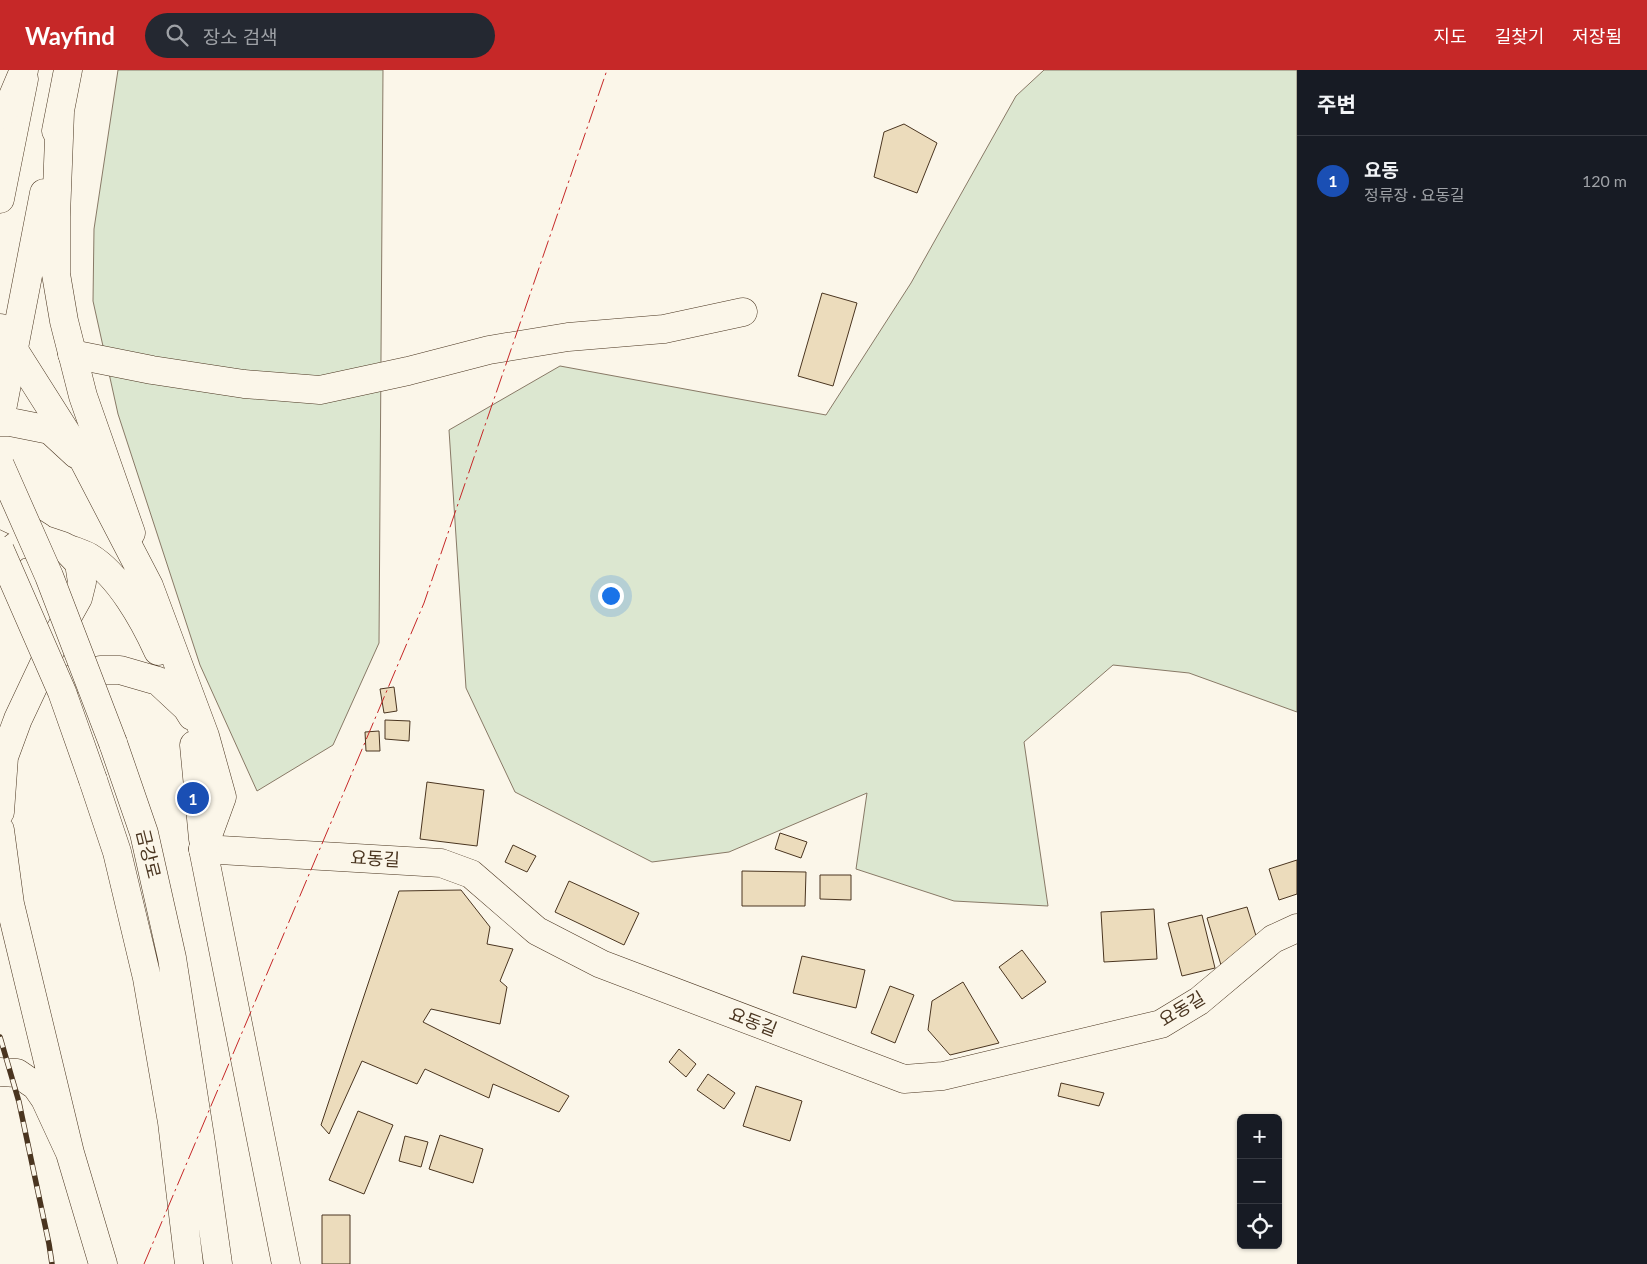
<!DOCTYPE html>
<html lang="ko">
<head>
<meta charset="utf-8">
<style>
  :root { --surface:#171b24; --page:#242831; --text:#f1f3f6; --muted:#9ea1a6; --line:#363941; --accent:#c62828 }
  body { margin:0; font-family:Lato,"Noto Sans KR",sans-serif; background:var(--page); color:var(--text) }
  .controls { position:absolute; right:15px; bottom:15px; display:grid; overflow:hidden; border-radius:8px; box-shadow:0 1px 4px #0004 }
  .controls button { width:45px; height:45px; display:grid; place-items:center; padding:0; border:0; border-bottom:1px solid var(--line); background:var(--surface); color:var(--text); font:25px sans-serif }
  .you { position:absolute; left:610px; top:525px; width:18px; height:18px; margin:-12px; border:4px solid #fff; border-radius:50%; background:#1a73e8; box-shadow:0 0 0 8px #1a73e833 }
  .badge { display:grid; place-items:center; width:32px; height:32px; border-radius:50%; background:var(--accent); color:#fff; font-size:16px; font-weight:700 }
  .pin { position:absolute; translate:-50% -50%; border:2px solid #fff; box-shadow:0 1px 5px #0006 }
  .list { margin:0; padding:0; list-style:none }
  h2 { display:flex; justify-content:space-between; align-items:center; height:65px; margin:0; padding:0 20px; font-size:21px }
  h2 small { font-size:16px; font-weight:400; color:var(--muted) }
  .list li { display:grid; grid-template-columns:32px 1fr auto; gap:15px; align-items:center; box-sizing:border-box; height:90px; padding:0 20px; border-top:1px solid var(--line) }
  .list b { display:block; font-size:19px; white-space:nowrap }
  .list p { margin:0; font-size:16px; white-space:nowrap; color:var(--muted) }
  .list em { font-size:16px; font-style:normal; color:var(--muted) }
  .icon { flex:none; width:28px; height:28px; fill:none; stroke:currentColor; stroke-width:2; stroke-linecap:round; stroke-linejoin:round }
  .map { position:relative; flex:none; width:1297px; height:1194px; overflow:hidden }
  header { display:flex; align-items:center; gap:30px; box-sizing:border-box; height:70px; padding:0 25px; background:var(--accent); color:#fff }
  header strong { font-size:24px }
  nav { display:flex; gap:28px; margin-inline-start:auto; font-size:18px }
  .search { width:350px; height:45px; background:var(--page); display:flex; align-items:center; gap:12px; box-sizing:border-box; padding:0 18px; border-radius:28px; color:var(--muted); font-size:19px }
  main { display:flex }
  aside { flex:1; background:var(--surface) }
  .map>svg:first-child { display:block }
</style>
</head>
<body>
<header>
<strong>Wayfind</strong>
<div class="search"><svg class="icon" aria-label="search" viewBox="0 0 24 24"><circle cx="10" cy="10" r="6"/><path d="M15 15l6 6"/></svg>장소 검색</div>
<nav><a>지도</a><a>길찾기</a><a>저장됨</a></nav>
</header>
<main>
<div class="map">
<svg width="1297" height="1194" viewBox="0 0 1297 1194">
  <rect width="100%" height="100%" fill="#fbf6e9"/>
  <path fill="#dce7d0" stroke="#887966" d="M 118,0 L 383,0 L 379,573 L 333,675 L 257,721 L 200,595 L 118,344 L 93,231 L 94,159 Z
    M 1044,0 L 1297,0 L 1297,642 L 1189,603 L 1113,595 L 1024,672 L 1048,836 L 954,831 L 856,799 L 867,723 L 729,782 L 652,792 L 515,722 L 466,618 L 449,360 L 560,296 L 826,345 L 911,213 L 1016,26 Z"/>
  <path fill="#ecdcbc" stroke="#4a3520" d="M 904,54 L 937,73 L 917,123 L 874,107 L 884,62 Z
    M 822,223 L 857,233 L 833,316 L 798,306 Z
    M 394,617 L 397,641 L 384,643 L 380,619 Z
    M 385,650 L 410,651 L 409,671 L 385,669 Z
    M 379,661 L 380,681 L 366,681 L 365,662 Z
    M 427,712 L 484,720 L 477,776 L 420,769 Z
    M 780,763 L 807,772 L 801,788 L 775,779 Z
    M 513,775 L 536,786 L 527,802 L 505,792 Z
    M 1297,790 L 1297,824 L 1279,830 L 1269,799 Z
    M 742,801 L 806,802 L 805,836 L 742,836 Z
    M 820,805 L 851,805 L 851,830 L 820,829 Z
    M 569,811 L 639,843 L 624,875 L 555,842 Z
    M 461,820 L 490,857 L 487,874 L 513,879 L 500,911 L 507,917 L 500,954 L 431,939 L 423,952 L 569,1026 L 559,1042 L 493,1014 L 489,1028 L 425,999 L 417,1014 L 362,991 L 329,1064 L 321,1055 L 399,821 Z
    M 1247,837 L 1257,869 L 1221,895 L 1207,848 Z
    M 1154,839 L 1157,889 L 1104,892 L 1101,842 Z
    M 1202,845 L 1215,898 L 1182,906 L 1168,853 Z
    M 1022,880 L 1046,912 L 1022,929 L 999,897 Z
    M 802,886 L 865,900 L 856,938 L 793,923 Z
    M 963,912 L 999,973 L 950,985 L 928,960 L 932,931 Z
    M 890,916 L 914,925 L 895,973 L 871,963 Z
    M 679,979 L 696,994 L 686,1007 L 669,992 Z
    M 708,1004 L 735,1023 L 724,1039 L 697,1020 Z
    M 1061,1013 L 1104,1023 L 1099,1036 L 1058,1026 Z
    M 756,1016 L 802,1031 L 790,1071 L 743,1056 Z
    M 358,1041 L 393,1055 L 364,1124 L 329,1110 Z
    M 440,1065 L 483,1079 L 473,1113 L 429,1099 Z
    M 405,1066 L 428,1072 L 421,1097 L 399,1091 Z
    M 322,1145 L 350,1145 L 350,1194 L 322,1194 Z"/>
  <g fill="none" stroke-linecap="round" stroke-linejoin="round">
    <g stroke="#4a3520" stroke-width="29">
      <path id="minor" d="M 72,284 L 152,300 L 244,314 L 320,320 L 408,301 L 489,280 L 568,267 L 664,259 L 743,242
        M 286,1194 L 203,779 L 441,793 L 471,804 L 537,861 L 601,894 L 904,1009 L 943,1006 L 1161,954 L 1199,931 L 1273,869 L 1297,858"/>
    </g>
    <g stroke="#4a3520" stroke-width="29">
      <path id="major" d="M 60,42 L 56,146 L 56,204 L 64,251 L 83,326 L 131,463
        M 56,61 L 68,0
        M 0,129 L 24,9
        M 0,350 L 44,123
        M 0,352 L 10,352 L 50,360 L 76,384"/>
    </g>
    <g stroke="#4a3520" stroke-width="29">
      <path id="highway" d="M 0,45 L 10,33 L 24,0
        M 0,258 L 83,389 L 149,516 L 205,666 L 222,727 L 203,779
        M 0,444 L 15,451 L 40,467
        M 67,478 C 74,481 82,483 89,487 C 119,505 144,550 158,581
        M 0,489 L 16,476 L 42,469 L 63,476 L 79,493 L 82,512 L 78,528 L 59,562 L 18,649 L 4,687 L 0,742
        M 63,612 L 100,600 L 120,600 L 158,611 L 187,638 L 192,646
        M 113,673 L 144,763 L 172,888 L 201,1073 L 218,1194
        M 194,675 L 203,769
        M 93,710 L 117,782 L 147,908 L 172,1052 L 189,1194
        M 0,760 L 10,834 L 70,1083
        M 0,1002 L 17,1003 L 36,1016 L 45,1029 L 70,1083 L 103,1194"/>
    </g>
    <use href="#minor" stroke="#fbf6e9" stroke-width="28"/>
    <use href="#major" stroke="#fbf6e9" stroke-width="28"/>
    <use href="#highway" stroke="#fbf6e9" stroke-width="28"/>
    <g stroke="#4a3520" stroke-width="5.5">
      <path id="rail" d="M 0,967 L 19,1032 L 49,1174 L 52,1194"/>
    </g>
    <use href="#rail" stroke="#fbf6e9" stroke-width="4" stroke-dasharray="11" stroke-linecap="butt"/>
    <g stroke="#4a3520" stroke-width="29" stroke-linecap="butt">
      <path id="highway-bridge" d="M 0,395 L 49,506 L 113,673
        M 0,480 L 62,622 L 93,710"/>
    </g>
    <use href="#highway-bridge" stroke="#fbf6e9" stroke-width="28"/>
    <path stroke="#c62828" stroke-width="1" stroke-dasharray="18 4 2.5 4" stroke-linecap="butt" d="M 144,1194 L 424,533 L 607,0"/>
  </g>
  <g text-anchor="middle" stroke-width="4" stroke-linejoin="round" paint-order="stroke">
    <g font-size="18" fill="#4a3520" stroke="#fbf6e9">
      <text transform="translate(148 784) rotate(76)" y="6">금강로</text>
      <text transform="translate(375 789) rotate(3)" y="6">요동길</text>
      <text transform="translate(1182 939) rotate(-31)" y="6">요동길</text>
      <text transform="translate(753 952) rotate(21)" y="6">요동길</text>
    </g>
  </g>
</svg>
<div class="controls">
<button>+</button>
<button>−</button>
<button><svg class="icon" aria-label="locate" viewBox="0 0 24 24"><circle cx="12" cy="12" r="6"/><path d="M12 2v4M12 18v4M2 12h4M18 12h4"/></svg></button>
</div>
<div class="you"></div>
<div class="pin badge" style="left:193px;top:728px;background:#1a4fb4">1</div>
</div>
<aside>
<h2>주변<small></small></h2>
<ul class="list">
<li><span class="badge" style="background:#1a4fb4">1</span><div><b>요동</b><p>정류장 · 요동길</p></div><em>120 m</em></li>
</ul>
</aside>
</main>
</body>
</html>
